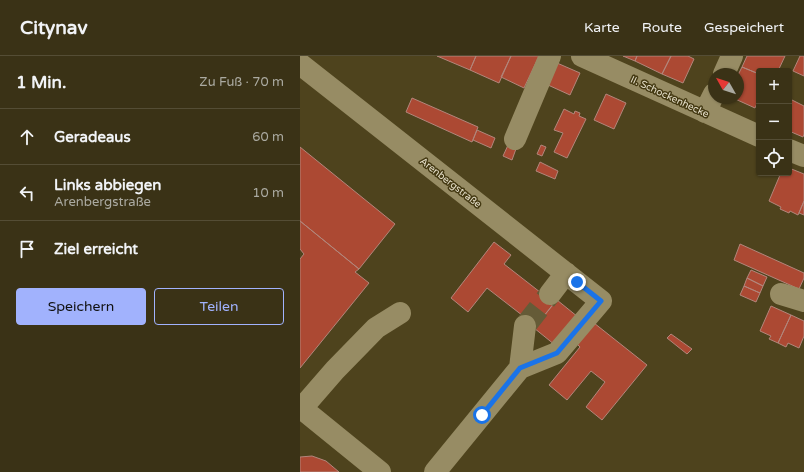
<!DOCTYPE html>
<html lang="de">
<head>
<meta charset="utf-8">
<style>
  :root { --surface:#3a3216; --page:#413a1f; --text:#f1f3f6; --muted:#abaaa1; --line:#544d35; --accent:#a1b2fd }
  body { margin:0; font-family:"Varela Round",sans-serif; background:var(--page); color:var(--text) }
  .controls { position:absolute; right:12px; top:12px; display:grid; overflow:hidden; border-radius:4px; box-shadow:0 1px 3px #0004 }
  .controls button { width:36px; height:36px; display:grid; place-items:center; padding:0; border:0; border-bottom:1px solid var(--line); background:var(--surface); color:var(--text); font:20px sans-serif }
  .compass { position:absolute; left:408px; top:12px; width:36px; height:36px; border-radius:50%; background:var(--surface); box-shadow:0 1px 3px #0004; rotate:309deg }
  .stop { position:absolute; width:12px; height:12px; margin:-9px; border:3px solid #1a73e8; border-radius:50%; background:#fff }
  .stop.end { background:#1a73e8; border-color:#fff; box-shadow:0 1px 4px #0008 }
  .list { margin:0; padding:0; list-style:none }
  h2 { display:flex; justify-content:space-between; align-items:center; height:52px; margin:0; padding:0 16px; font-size:17px }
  h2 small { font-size:13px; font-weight:400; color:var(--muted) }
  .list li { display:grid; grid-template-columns:26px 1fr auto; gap:12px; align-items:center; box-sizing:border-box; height:56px; padding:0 16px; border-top:1px solid var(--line) }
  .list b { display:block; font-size:15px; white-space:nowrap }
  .list p { margin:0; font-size:13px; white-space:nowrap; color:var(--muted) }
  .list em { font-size:13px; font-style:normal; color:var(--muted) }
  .actions { display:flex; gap:8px; padding:12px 16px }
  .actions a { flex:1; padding:9px 0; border:1px solid var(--accent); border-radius:4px; text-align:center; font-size:14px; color:var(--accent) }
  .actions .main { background:var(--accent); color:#111 }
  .icon { flex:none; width:22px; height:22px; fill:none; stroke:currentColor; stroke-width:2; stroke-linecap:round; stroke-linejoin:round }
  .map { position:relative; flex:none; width:504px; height:416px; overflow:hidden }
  header { display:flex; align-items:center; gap:24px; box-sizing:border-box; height:56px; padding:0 20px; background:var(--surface); border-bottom:1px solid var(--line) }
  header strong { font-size:19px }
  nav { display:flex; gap:22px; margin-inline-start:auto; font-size:14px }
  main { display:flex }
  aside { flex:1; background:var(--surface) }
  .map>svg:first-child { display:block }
</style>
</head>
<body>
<header>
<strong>Citynav</strong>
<nav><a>Karte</a><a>Route</a><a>Gespeichert</a></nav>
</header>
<main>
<aside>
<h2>1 Min.<small>Zu Fuß · 70 m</small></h2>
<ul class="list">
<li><svg class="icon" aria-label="ahead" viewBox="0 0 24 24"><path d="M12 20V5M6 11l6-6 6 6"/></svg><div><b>Geradeaus</b></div><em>60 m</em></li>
<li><svg class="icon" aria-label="left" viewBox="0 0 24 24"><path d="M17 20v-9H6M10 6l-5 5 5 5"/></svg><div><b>Links abbiegen</b><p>Arenbergstraße</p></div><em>10 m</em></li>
<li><svg class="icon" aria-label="arrive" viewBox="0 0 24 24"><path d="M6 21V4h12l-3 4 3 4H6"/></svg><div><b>Ziel erreicht</b></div></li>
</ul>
<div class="actions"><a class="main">Speichern</a><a>Teilen</a></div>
</aside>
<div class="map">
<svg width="504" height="416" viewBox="0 0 504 416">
  <rect width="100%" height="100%" fill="#4e431d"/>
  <path fill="#ac4933" stroke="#b2867b" d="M 137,0 L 176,0 L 170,14 Z
    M 176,0 L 211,0 L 199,27 L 170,14 Z
    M 211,0 L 239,0 L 224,32 L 201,21 Z
    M 323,0 L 337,0 L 335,5 Z
    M 337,0 L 371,0 L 362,18 L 335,5 Z
    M 371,0 L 388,0 L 394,3 L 383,27 L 362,18 Z
    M 447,0 L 485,0 L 478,15 L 459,15 L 459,18 L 442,11 Z
    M 500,0 L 504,0 L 504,20 L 493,15 Z
    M 257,7 L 280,17 L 270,39 L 248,29 Z
    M 442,11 L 459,18 L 459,43 L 455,52 L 433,42 L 438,42 L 438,19 Z
    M 306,38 L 326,47 L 314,73 L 294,64 Z
    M 112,42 L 178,71 L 172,86 L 106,56 Z
    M 490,43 L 504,50 L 504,78 L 503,81 L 489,75 L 489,46 Z
    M 264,53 L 274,58 L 275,55 L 280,57 L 279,60 L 286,63 L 267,102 L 254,96 L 263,77 L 254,74 Z
    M 177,74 L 195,82 L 191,92 L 173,84 Z
    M 209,87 L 217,90 L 212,104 L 203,100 Z
    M 241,89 L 246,91 L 242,100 L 237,98 Z
    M 0,91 L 95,168 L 59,213 L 0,165 Z
    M 240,106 L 258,115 L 255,123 L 236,115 Z
    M 489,112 L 504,118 L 504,145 L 498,159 L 490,155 L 489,157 L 480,153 L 481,151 L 469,145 L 480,119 L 481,117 L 489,117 Z
    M 504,145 L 504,159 L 499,157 Z
    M 0,165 L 59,213 L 55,216 L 69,227 L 0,312 L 0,203 L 4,198 L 0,193 Z
    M 194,186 L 211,199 L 204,208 L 254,247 L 236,270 L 187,232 L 168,256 L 151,242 Z
    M 440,188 L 504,217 L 504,222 L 499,233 L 434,204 Z
    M 451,214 L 467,221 L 463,230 L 447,222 Z
    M 447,222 L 463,230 L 460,237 L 444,230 Z
    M 444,230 L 460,237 L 456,246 L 440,239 Z
    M 257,244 L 278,261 L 255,289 L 234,272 Z
    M 471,250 L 491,259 L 478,287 L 469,283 L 471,280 L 460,275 Z
    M 491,259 L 504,265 L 504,280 L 499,292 L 488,287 L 486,291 L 478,287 Z
    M 294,267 L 347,309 L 302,364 L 286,351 L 305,326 L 291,315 L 267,344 L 249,329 L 280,291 L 277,288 Z
    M 371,278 L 392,293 L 387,298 L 367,282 Z
    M 12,400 L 26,405 L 39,416 L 0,416 L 0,401 Z"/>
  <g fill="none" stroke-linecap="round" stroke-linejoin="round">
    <path stroke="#655b37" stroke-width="22" stroke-dasharray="22 11" stroke-linecap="butt" d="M 225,270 L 250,238"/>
    <path stroke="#978c64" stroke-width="22" d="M 282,0 L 459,80
      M 0,8 L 301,245 L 257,297 L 220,312 L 135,416
      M 424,18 L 432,0
      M 405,56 L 414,38
      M 215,83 L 250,0
      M 489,94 L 504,100
      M 250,238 L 266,217
      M 481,238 L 504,245
      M 220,312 L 225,270
      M 0,351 L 80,416
      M 2,352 L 35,314 L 76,272 L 100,257"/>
  </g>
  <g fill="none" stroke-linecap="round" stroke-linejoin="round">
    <path stroke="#1a73e8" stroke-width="5" d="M 182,359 L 220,312 L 257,297 L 301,245 L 277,226"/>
  </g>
  <g text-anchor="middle" stroke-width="3" stroke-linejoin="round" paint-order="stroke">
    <g font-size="10" fill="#e7e1cc" stroke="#443912">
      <text transform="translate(370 40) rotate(25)" y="4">II. Schockenhecke</text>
      <text transform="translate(151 126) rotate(38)" y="4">Arenbergstraße</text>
    </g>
  </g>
</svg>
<div class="controls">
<button>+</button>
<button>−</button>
<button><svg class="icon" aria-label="locate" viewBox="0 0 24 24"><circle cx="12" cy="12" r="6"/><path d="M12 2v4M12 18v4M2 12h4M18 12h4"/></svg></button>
</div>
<svg class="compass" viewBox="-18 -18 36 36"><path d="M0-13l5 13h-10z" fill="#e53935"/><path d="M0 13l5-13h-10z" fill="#abaaa1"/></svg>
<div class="stop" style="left:182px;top:359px"></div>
<div class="stop end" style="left:277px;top:226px"></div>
</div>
</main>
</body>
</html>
